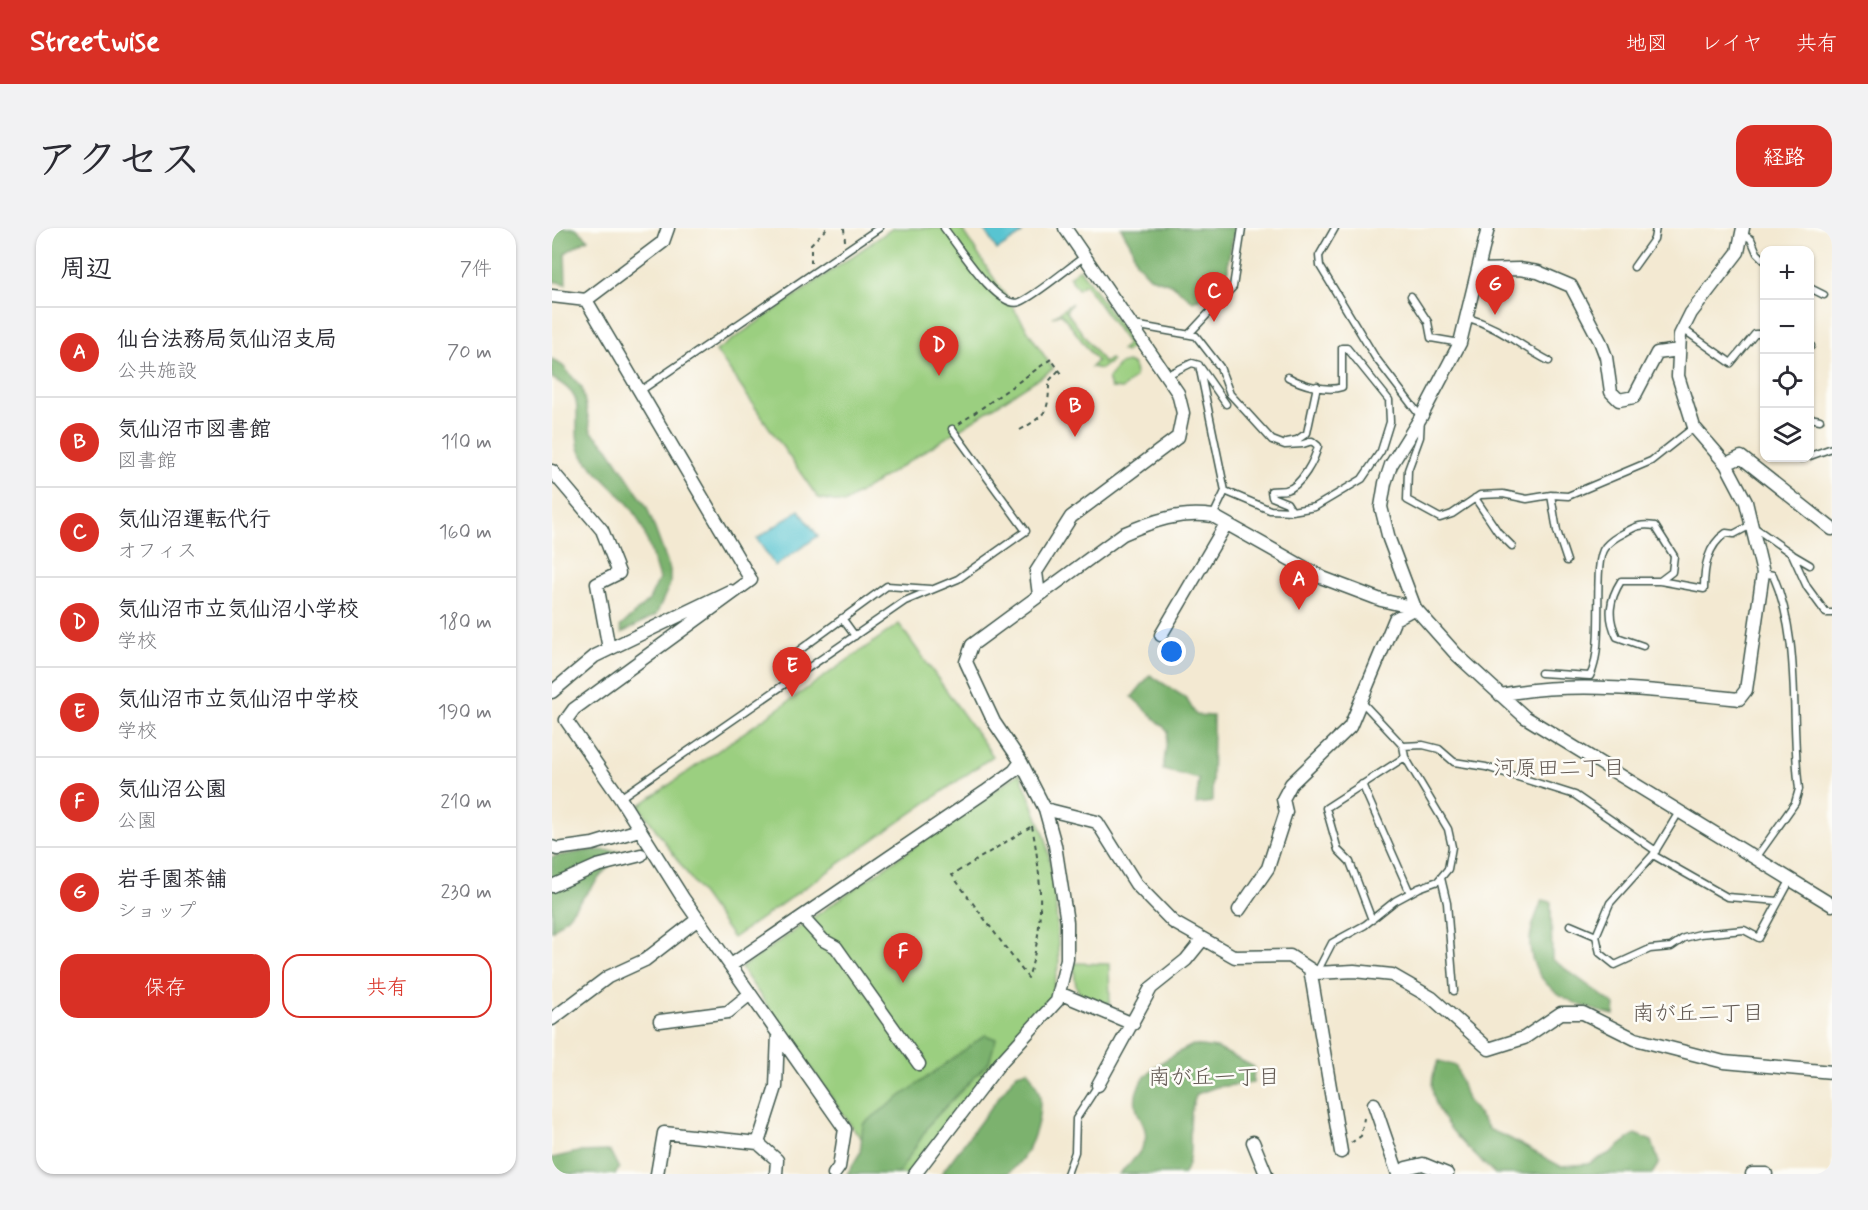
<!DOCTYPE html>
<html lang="ja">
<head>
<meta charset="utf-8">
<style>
  :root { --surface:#fff; --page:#f2f2f3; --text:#2b2b33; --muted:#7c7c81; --line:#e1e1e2; --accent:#d93025 }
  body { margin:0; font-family:Mynerve,"Klee One",sans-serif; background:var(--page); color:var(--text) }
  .controls { position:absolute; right:18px; top:18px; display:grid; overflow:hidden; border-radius:12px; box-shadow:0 2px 4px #0004 }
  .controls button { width:54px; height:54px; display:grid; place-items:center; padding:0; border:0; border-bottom:2px solid var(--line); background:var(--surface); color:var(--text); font:30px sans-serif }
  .you { position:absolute; left:620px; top:424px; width:21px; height:21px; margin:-15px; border:4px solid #fff; border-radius:50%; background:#1a73e8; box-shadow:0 0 0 9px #1a73e833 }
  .badge { display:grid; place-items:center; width:39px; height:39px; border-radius:50%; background:var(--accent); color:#fff; font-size:20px; font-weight:700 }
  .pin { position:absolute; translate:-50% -50px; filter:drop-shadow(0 2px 3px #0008) }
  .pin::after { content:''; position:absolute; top:32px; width:21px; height:18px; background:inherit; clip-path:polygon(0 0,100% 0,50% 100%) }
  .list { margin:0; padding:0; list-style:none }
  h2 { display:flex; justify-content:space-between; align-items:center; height:78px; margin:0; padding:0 24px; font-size:26px }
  h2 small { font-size:20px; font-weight:400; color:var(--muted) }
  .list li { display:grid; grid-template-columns:39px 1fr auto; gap:18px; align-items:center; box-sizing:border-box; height:90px; padding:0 24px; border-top:2px solid var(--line) }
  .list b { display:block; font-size:22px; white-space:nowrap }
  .list p { margin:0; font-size:20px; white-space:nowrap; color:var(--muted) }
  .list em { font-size:20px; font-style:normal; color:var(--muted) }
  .actions { display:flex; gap:12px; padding:18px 24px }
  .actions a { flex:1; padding:14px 0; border:2px solid var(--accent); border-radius:18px; text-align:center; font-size:21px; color:var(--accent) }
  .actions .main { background:var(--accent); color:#fff }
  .icon { flex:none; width:33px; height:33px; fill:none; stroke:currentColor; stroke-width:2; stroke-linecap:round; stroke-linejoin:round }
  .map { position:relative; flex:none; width:1280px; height:946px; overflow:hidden; border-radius:18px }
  header { display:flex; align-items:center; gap:36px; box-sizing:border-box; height:84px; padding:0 30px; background:var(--accent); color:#fff }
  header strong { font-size:28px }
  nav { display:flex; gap:33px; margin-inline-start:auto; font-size:21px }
  .intro { display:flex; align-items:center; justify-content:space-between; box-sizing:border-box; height:144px; padding:0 36px }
  h1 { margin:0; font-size:42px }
  .button { padding:15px 27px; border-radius:18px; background:var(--accent); color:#fff; font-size:21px; font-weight:700 }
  main { display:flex; gap:36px; padding:0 36px }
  aside { flex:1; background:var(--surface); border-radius:18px; box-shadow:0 2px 4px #0004 }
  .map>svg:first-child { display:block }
</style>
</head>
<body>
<header>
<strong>Streetwise</strong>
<nav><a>地図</a><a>レイヤ</a><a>共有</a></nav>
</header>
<div class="intro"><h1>アクセス</h1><a class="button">経路</a></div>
<main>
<aside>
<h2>周辺<small>7件</small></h2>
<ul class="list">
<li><span class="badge">A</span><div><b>仙台法務局気仙沼支局</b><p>公共施設</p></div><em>70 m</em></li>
<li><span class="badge">B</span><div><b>気仙沼市図書館</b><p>図書館</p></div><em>110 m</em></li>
<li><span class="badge">C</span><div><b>気仙沼運転代行</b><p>オフィス</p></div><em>160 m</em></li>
<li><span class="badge">D</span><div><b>気仙沼市立気仙沼小学校</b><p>学校</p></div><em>180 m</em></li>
<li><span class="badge">E</span><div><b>気仙沼市立気仙沼中学校</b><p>学校</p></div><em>190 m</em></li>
<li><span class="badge">F</span><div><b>気仙沼公園</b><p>公園</p></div><em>210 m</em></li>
<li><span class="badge">G</span><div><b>岩手園茶舗</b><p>ショップ</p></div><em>230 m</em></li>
</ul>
<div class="actions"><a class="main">保存</a><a>共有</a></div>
</aside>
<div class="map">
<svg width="1280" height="946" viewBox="0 0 1280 946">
  <rect width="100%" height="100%" fill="#fdfcf7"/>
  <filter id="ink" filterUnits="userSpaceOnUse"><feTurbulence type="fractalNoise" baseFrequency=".0167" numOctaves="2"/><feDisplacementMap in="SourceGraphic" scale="12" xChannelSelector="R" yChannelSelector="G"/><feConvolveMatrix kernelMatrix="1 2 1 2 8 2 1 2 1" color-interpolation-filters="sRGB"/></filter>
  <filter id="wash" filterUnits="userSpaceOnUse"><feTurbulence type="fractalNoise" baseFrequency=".008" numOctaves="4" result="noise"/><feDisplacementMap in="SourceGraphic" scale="24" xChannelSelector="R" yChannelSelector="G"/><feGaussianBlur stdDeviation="1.35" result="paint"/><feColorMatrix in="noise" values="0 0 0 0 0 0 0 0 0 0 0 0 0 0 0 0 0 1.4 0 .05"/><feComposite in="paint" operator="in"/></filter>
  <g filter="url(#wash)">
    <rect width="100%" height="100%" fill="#f3e9d2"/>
    <path fill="#9bcf80" stroke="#5d865a" stroke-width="1.5" d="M 341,0 L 409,0 L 501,141 L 292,275 L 266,270 L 164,123 Z
      M 528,41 L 582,118 L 573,124 L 569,122 L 576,116 L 533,56 L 526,61 L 517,49 Z
      M 520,75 L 514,83 L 552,135 L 558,131 L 560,133 L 549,141 L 539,139 L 545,133 L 509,85 L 501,89 Z
      M 575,134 L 582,137 L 583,149 L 570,161 L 559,160 L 556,150 L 568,136 Z
      M 347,396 L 441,528 L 181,710 L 87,578 Z
      M 468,545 L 494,611 L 503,664 L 507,734 L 499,771 L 359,946 L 342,946 L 302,902 L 189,740 Z
      M 522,735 L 557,736 L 558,775 C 525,775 523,765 522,735 Z"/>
    <path fill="#7cb26e" stroke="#4e7851" stroke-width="1.5" d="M 0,0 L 24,0 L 36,11 L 13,25 L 14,56 L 0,53 Z
      M 569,0 L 683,0 L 676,33 L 676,55 L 662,65 L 641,73 L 619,56 L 598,49 L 584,34 L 579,17 Z
      M 0,131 L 11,138 L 30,160 L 39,203 L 56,220 L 95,279 L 118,342 L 118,356 L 104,387 L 70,405 L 68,399 L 97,372 L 107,351 C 100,328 94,303 81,282 C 71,267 31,235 27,220 C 19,186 39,170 0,150 Z
      M 598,447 L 634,470 L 644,487 L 661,488 L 660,574 L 644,576 L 647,551 L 611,542 L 616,503 L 580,469 Z
      M 40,622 L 69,623 L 16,688 L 0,703 L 0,629 Z
      M 990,672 L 999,674 L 1000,731 L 1063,777 L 1062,787 C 1025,779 981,763 978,717 C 977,702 985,686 990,672 Z
      M 433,807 L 444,811 L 437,834 L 380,893 L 346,946 L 295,946 L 308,925 L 311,896 Z
      M 641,817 L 665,820 L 702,839 L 701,855 L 664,859 L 645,866 C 631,893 645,921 632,946 L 567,946 C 577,936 589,926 593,913 C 596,900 588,893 585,882 C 575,849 618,828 641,817 Z
      M 887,833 L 904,838 L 915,872 L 938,902 L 957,910 L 1008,938 L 1036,936 L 1058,925 L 1083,906 L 1100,913 L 1107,935 L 1100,946 L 943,946 C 915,919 861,876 887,833 Z
      M 476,842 C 480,850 487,860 488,869 C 489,897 478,929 455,946 L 389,946 L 465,845 Z
      M 58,923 L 67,941 L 63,946 L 0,946 L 0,930 L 26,924 Z"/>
    <path fill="#58c4d1" stroke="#3c8082" stroke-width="1.5" d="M 431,0 L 466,0 L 470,6 L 445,22 Z
      M 247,282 L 266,308 L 223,338 L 205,311 Z"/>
  </g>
  <g filter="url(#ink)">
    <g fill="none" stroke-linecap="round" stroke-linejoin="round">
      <g stroke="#3f574c" stroke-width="9">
        <path id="service" d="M 392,0 C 405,16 446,83 468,74 C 482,69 517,39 532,29
          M 783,0 L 767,28 L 768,38 L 823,129 L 869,189 L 868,209 L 856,242 L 855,272 L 888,290 L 900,286 L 928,267 L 951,266 L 975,271 L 999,267 L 1005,303 L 1015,333
          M 1190,6 L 1199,11 L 1205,25 L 1212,32
          M 1082,39 L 1102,11 L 1104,0
          M 1258,60 L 1272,67
          M 859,68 L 876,94 L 879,110 L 908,115
          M 914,89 C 950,100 966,117 997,133
          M 582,97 L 644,108 L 668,139 L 678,166 L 720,212 L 733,217 L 751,216 L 760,213 L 766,218 C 763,231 749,259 734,262 C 730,263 724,262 719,263 L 720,269 L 735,275 L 740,283 L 718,282 L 673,263
          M 1131,101 L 1179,135 L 1203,106 L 1212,106
          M 638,105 L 681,59 L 690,0
          M 1258,117 L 1259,118
          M 649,140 L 674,176
          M 615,147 L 640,135 L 647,137 L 673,263 L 661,288
          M 736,149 C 750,157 775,164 790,159 L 790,120 L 795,120 L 837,172 L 838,194 L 829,223 L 810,251 L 763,279 L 740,283
          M 88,163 L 327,0
          M 1258,190 L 1268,192
          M 735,214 L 745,212 L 755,205 L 765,158
          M 1258,228 L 1280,220
          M 1243,230 L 1252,230
          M 999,267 L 1016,268 L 1099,233 L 1142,199
          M 923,270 L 946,304 L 960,318
          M 1241,327 L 1258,337
          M 290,390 L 303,408
          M 1091,418 L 1065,409 C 1055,389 1057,372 1069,353 L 1108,353 L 1152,361 C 1152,340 1155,318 1174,305 L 1182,306 L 1199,297 L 1240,326 L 1255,359 L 1274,385 L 1280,385
          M 989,445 L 1038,448 C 1054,419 1039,335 1053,319 C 1058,313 1066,308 1072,305 C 1084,298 1089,296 1103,298 L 1122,328 L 1120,344 L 1108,353
          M 236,454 L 245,424 L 335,358 L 378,361
          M 851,518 L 871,517 L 887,521 L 902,534 L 934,539 L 1023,567 L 1104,623
          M 810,556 L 858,665
          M 68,570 L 353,373 L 406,351 L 474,303 L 400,201
          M 1101,627 L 1175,669 L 1227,673
          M 1204,630 L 1243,575 L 1247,561 C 1238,490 1250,414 1221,347 L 1211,345
          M 889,650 L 895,675 L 902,763
          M 820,692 L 798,634 L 786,622 L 774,580 L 853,529
          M 1018,697 L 1044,708 L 1058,675 L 1101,627 L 1127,584
          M 1044,708 L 1048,725 L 1063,737 L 1098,721 L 1119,719 L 1132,710 L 1148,706 L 1192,702 L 1207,710 L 1239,651
          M 765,744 L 780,715 L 813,697 L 843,673 L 867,660 L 886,653 L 896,641 L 900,619 L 896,601 L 853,529 L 851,518 L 809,473
          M 515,946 L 523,924 L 524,891 L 546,857"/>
      </g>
      <g stroke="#3f574c" stroke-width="15">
        <path id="minor" d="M 936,0 L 908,115 L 869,189 L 839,237 L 833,255 L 829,279 L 837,311 L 863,380 L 904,426 L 973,489 L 1280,677
          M 926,42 L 967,41 L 986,44 L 1019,58 L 1048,113 L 1054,129 L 1059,164 L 1067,172 L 1082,169 L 1105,125 L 1127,122
          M 0,68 L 34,72 L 199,352 L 22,481 L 14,492 L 68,570 L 131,670 L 293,901 L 287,939 L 282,946
          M 34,72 L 111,14 L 116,0
          M 1174,236 L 1189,229 L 1280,301
          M 0,243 L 50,302 L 67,345 L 45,356 L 57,421
          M 487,367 L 484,344 L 519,289 L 626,209 L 631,185 L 626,165 L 513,0
          M 609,407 L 674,296
          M 0,464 L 43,428 L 178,363
          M 948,467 C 1019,452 1114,463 1187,471 L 1194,462 L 1211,345 L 1194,274 L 1174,236 L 1142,199 L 1126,148 L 1128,107 L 1139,85 L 1186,24 L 1191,0
          M 493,581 L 545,594 L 584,656 L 621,694 L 683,729 L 738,728 L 764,745 L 802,743 L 840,747 L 880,770 L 937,821 L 972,810 L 1009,785 L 1031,785 L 1083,811 L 1172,834 L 1280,844
          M 0,619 L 5,621 L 41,616 L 87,602
          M 0,658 L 45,638 L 89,627
          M 687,682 L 716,640 L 734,584 L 731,571 L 739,556 L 798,499 L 843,391 L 863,380
          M 251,690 L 271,712 L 284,719 L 367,836
          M 179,737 L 433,564 L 462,543 L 469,534
          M 758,741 L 789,924
          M 507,765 L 581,796
          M 0,791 L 56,749 L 93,732 L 146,691
          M 108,793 L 176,784 L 198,766
          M 546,857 L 599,760 L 634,732 L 651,711
          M 822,876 L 846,946
          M 701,914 L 714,946
          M 206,915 L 224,859 L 226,805
          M 105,946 L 112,905 L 206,915 L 225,932 L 224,946
          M 363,946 L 448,835 L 505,773 L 515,731 L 515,694 L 503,617 L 493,581 L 469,534 L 442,494 L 414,434 L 420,417 L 571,306 C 601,293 628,283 661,288 L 771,350 L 829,372 L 863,380
          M 849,946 L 854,940 L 871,936 L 895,946
          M 1200,946 L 1214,946"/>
      </g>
      <path stroke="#3f574c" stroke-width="2" stroke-dasharray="4.5 4.5" stroke-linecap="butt" d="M 292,0 L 293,13
        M 259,35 L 259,16 L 275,0
        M 407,196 L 499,131 L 510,146
        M 468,202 C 495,186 497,184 497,153 L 507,142
        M 480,598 C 490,651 493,698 476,750 L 400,647 Z
        M 799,915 L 809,908 L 812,890"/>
      <use href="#service" stroke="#fff" stroke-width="6"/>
      <use href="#minor" stroke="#fff" stroke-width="12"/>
    </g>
  </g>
  <g text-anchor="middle" stroke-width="5" stroke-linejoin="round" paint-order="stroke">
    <g font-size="22" fill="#635a53" stroke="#fdfcf7">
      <text x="1007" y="547">河原田二丁目</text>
      <text x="1146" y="792">南が丘二丁目</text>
      <text x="662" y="856">南が丘一丁目</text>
    </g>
  </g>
</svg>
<div class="controls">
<button>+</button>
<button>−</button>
<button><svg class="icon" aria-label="locate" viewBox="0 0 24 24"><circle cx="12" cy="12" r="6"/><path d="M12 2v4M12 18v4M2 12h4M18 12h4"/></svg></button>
<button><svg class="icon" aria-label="layers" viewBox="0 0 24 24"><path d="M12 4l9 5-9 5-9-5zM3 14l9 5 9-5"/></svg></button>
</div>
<div class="you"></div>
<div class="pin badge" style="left:747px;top:382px">A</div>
<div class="pin badge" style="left:523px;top:209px">B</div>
<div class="pin badge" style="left:662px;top:94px">C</div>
<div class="pin badge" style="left:387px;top:148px">D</div>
<div class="pin badge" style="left:240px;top:469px">E</div>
<div class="pin badge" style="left:351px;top:755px">F</div>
<div class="pin badge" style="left:943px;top:87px">G</div>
</div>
</main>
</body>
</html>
